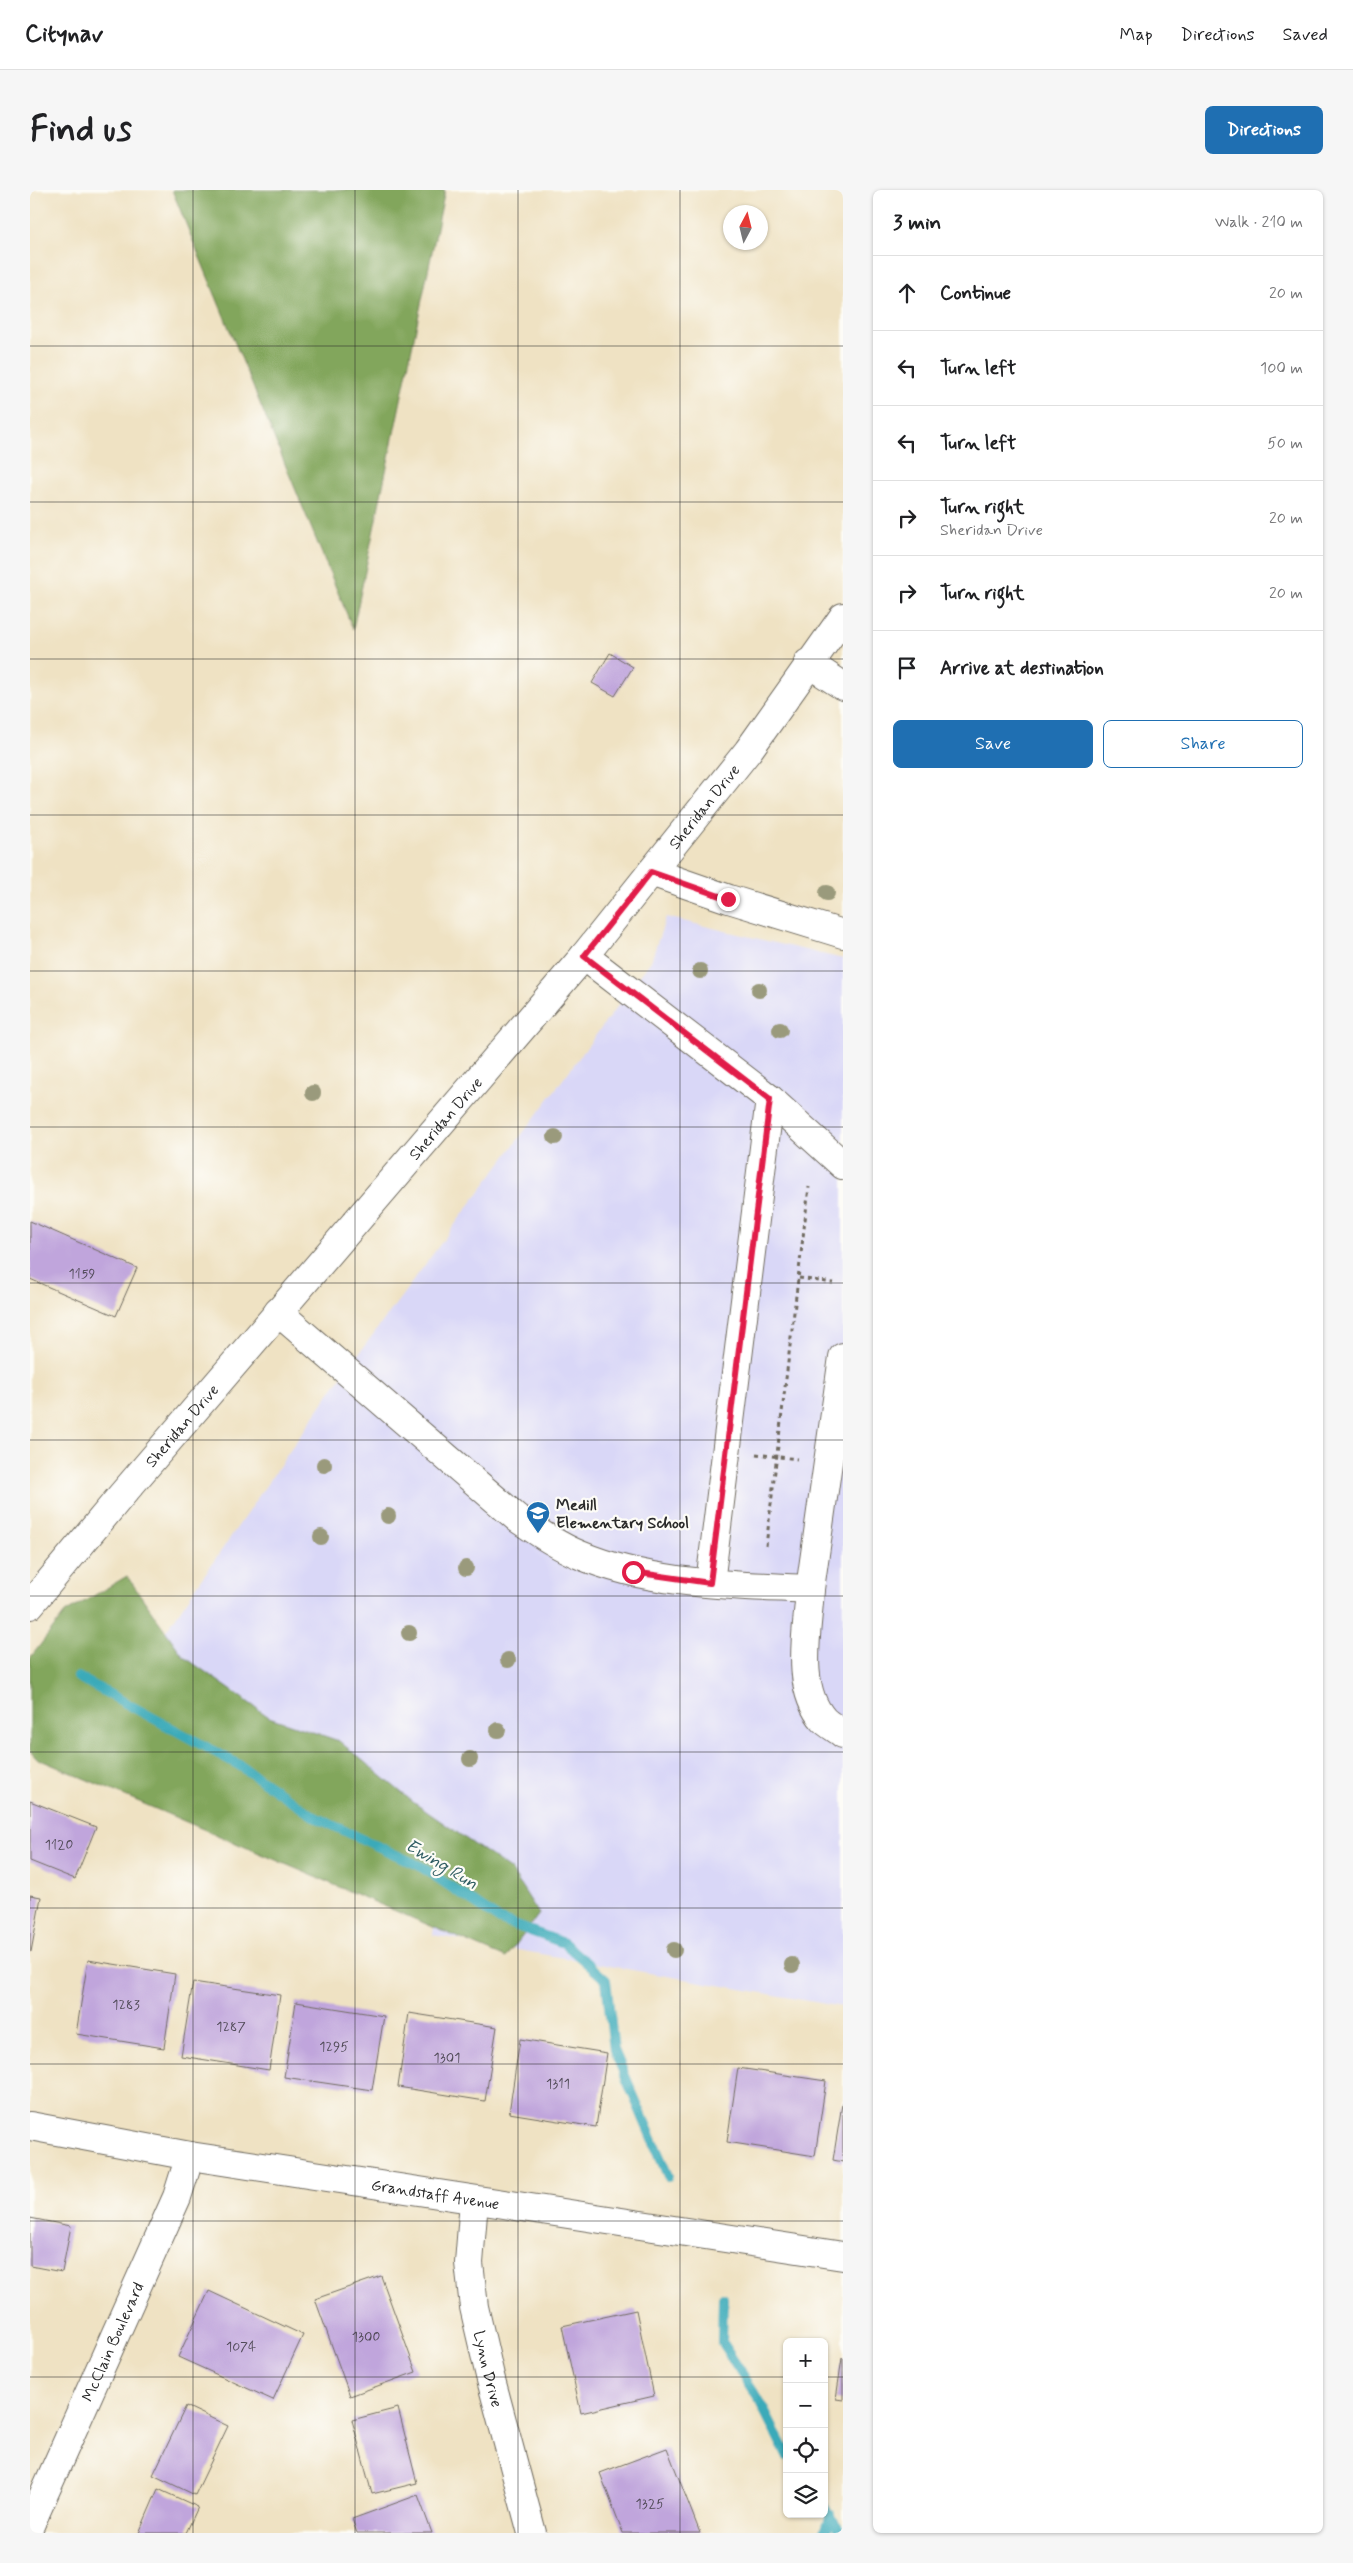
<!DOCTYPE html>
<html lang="en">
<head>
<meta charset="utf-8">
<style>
  :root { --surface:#fff; --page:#f6f6f6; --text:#202124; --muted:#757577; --line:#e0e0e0; --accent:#1f6fb2 }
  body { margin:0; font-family:Mynerve,sans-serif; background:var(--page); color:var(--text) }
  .controls { position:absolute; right:15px; bottom:15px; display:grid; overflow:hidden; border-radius:8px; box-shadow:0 1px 4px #0004 }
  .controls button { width:45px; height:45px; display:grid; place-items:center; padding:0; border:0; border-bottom:1px solid var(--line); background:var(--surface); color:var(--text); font:25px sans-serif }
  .compass { position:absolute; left:693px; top:15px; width:45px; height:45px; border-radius:50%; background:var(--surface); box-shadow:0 1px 4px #0004; rotate:7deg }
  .stop { position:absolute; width:15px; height:15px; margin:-11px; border:4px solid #e11d48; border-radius:50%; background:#fff }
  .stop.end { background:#e11d48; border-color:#fff; box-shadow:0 1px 5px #0008 }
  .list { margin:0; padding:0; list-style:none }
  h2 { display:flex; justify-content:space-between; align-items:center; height:65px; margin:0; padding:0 20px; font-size:21px }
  h2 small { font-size:16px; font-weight:400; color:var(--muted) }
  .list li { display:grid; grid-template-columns:32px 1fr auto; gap:15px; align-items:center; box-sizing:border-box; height:75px; padding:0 20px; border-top:1px solid var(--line) }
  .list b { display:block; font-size:19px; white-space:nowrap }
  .list p { margin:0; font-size:16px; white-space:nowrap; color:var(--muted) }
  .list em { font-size:16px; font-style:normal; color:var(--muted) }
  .actions { display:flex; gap:10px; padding:15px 20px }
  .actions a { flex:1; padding:11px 0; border:1px solid var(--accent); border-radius:8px; text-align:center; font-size:18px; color:var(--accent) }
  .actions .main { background:var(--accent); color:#fff }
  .icon { flex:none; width:28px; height:28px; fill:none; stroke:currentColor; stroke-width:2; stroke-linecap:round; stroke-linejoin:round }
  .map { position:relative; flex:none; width:813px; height:2343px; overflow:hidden; border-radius:8px }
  header { display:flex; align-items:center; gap:30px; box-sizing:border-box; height:70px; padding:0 25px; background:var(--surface); border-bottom:1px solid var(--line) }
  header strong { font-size:24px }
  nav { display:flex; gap:28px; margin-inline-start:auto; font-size:18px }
  .intro { display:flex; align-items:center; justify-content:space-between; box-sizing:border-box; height:120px; padding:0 30px }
  h1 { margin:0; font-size:35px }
  .button { padding:12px 22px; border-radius:8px; background:var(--accent); color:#fff; font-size:18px; font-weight:700 }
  main { display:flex; gap:30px; padding:0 30px }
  aside { flex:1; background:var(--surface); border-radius:8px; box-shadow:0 1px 4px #0004 }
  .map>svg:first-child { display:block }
</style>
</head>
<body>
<header>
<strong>Citynav</strong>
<nav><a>Map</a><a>Directions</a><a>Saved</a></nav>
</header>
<div class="intro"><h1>Find us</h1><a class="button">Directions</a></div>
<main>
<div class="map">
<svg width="813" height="2343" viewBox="0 0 813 2343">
  <rect width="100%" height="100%" fill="#fdfcf7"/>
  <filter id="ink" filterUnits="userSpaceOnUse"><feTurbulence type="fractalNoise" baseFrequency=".02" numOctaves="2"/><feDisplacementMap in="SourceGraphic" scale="10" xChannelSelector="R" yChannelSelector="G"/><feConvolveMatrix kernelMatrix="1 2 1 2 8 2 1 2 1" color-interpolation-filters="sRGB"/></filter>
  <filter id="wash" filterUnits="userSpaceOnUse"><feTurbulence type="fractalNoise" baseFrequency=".0096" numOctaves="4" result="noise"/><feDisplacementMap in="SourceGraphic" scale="20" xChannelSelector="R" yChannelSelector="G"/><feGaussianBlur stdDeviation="1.12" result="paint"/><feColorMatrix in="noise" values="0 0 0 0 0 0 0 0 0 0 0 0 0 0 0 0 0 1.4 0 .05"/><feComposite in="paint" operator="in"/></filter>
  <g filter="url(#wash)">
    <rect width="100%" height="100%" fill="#efe2c3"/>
    <path fill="#d9d7f7" d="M 636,727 L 813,769 L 813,1817 L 403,1745 L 413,1658 L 105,1486 L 301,1201 L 621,771 Z"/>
    <path fill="#82a65b" stroke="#566843" d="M 142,0 L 415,0 L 323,439 Z
      M 97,1386 L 153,1466 L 239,1527 L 309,1551 L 383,1612 L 481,1680 L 509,1724 L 476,1768 L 6,1568 L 0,1561 L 0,1468 L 35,1423 Z"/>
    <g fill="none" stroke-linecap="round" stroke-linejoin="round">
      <path stroke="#3baab9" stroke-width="10" d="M 48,1487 L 209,1575 L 285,1627 L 390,1676 L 470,1730 L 534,1753 L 576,1790 L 584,1860 L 638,1986
        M 693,2108 L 692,2153 L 728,2208 L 757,2266
        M 794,2318 L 812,2343
        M 795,2343 L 801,2325"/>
    </g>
    <g id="blocks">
      <path fill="#c0a5dc" d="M 580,463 L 603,477 L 585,506 L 562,493 Z
        M 0,1031 L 107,1078 L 86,1126 L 0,1089 Z
        M 0,1611 L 66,1637 L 45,1689 L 0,1671 Z
        M 0,1705 L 11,1707 L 1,1762 L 0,1762 Z
        M 58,1770 L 145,1784 L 134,1858 L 46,1844 Z
        M 163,1792 L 250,1805 L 239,1880 L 151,1866 Z
        M 266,1812 L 354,1826 L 342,1900 L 254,1887 Z
        M 379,1823 L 467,1837 L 455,1911 L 368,1897 Z
        M 490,1849 L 577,1863 L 566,1937 L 479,1923 Z
        M 708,1878 L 796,1891 L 785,1966 L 697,1952 Z
        M 812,1914 L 813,1914 L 813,1972 L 803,1970 Z
        M 0,2028 L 41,2036 L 32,2082 L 0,2076 Z
        M 351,2086 L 386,2182 L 320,2206 L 285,2109 Z
        M 179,2101 L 273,2145 L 243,2210 L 148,2167 Z
        M 606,2120 L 624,2206 L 551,2223 L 532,2136 Z
        M 812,2168 L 813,2168 L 813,2210 L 806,2209 Z
        M 156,2216 L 198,2236 L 165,2305 L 123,2285 Z
        M 368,2218 L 387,2293 L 342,2304 L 322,2230 Z
        M 637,2258 L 670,2343 L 593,2343 L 570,2283 Z
        M 128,2299 L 168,2317 L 156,2343 L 109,2343 Z
        M 388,2305 L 402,2343 L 327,2343 L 322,2329 Z"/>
    </g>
  </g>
  <g filter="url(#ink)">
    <use href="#blocks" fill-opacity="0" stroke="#706b60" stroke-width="1"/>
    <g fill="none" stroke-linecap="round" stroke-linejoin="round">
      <g stroke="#706b60" stroke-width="30">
        <g id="minor">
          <path d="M 778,473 L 813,496"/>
          <path d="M 621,682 L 699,709 L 813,744"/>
          <path d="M 554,766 L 740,909 L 813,975"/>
          <path d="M 248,1122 L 487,1328 C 508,1342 528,1356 550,1365 C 621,1395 704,1395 780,1399 L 813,1167"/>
          <path d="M 680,1393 L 740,909"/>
          <path d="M 780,1399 C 778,1439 764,1497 794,1530 C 799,1535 807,1539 813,1544"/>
          <path id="s1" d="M 0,1415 L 90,1307 L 554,766 L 718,561 L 813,427"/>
          <path id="s2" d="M 0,1936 L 160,1966 L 813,2066"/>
          <path id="s3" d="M 444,2011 L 439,2073 L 444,2117 L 460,2186 L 502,2343"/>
          <path id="s4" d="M 0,2335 L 147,2007 L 160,1966"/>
        </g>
      </g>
      <path stroke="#706b60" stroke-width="3" stroke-dasharray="4 4" stroke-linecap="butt" d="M 769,1088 L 803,1093
        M 726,1264 L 767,1269
        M 736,1356 L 779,997"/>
      <use href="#minor" stroke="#fff" stroke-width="28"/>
    </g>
    <g fill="#9a9a7b">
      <circle cx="797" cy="703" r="8"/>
      <circle cx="670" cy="781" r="8"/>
      <circle cx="729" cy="800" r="8"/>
      <circle cx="750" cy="840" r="8"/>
      <circle cx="283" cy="903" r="8"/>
      <circle cx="525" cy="947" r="8"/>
      <circle cx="294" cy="1275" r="8"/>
      <circle cx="358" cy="1326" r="8"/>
      <circle cx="291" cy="1347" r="8"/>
      <circle cx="436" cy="1378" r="8"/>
      <circle cx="379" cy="1443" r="8"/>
      <circle cx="478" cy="1470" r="8"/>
      <circle cx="468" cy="1540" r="8"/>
      <circle cx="440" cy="1569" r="8"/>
      <circle cx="644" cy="1760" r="8"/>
      <circle cx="762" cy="1775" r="8"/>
    </g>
  </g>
  <g fill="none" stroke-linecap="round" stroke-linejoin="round" filter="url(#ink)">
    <path stroke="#e11d48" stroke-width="6" d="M 603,1382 L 680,1393 L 740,909 L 554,766 L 621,682 L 698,709"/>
  </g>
  <path fill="none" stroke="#2b2b2b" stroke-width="1" stroke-opacity="0.55" d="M 163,0 L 163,2343M 325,0 L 325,2343M 488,0 L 488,2343M 650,0 L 650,2343M 0,156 L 813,156M 0,312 L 813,312M 0,469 L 813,469M 0,625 L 813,625M 0,781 L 813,781M 0,937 L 813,937M 0,1093 L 813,1093M 0,1250 L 813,1250M 0,1406 L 813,1406M 0,1562 L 813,1562M 0,1718 L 813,1718M 0,1874 L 813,1874M 0,2031 L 813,2031M 0,2187 L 757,2187M 794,2187 L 813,2187"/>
  <defs>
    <g id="school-pin" transform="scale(1.25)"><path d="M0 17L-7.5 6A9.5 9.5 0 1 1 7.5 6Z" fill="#1f6fb2" stroke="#fdfcf7"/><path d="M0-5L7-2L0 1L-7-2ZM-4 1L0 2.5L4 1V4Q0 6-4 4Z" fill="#fff"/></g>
  </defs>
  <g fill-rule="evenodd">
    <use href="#school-pin" x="508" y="1323"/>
  </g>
  <g text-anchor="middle" stroke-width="4.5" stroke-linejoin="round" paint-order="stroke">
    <g font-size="14" fill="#504a57">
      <text x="52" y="1088">1159</text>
      <text x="29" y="1659">1120</text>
      <text x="96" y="1819">1283</text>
      <text x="201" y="1841">1287</text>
      <text x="304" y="1861">1295</text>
      <text x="417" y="1872">1301</text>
      <text x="528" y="1898">1311</text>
      <text x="336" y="2151">1300</text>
      <text x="211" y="2161">1074</text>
      <text x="620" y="2318">1325</text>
    </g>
    <g font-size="16" fill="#2b2b2b" stroke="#fdfcf7">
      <text dy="6" stroke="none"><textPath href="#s1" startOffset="1045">Sheridan Drive</textPath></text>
      <text dy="6" stroke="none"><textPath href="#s1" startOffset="640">Sheridan Drive</textPath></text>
      <text dy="6" stroke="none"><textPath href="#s1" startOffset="235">Sheridan Drive</textPath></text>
      <text dy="6" stroke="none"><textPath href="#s2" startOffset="411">Grandstaff Avenue</textPath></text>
      <text dy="6" stroke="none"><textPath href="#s4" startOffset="201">McClain Boulevard</textPath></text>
      <text dy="6" stroke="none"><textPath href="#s3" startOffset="170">Lynn Drive</textPath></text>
    </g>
    <g font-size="16" font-weight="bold" fill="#2b2b2b" stroke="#fdfcf7" text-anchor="start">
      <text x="526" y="1320">Medill<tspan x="526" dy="18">Elementary School</tspan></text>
    </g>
    <g font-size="18" font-style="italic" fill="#315e64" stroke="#fdfcf7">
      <text transform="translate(412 1674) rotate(31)" y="6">Ewing Run</text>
    </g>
  </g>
</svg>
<div class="controls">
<button>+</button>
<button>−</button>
<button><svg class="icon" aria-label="locate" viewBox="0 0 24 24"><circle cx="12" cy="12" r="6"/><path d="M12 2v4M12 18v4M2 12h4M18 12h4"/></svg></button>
<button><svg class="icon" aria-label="layers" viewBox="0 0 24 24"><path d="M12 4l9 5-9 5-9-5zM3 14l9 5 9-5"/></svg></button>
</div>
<svg class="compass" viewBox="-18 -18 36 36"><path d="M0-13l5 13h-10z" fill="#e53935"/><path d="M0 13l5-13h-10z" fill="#757577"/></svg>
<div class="stop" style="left:603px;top:1382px"></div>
<div class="stop end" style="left:698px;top:709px"></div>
</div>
<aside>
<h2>3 min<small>Walk · 210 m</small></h2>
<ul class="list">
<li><svg class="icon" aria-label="ahead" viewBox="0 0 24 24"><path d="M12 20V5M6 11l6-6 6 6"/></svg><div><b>Continue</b></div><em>20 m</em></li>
<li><svg class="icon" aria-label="left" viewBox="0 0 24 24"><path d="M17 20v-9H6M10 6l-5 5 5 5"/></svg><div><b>Turn left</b></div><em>100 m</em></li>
<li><svg class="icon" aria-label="left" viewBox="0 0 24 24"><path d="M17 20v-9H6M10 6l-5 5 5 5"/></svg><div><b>Turn left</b></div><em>50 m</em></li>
<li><svg class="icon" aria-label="right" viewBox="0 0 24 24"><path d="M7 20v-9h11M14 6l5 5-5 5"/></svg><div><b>Turn right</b><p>Sheridan Drive</p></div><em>20 m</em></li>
<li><svg class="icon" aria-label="right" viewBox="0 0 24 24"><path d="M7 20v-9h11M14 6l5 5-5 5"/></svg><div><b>Turn right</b></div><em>20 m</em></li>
<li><svg class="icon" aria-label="arrive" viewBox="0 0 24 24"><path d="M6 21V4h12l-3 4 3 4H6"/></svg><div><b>Arrive at destination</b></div></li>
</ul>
<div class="actions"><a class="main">Save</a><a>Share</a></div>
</aside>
</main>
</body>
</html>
